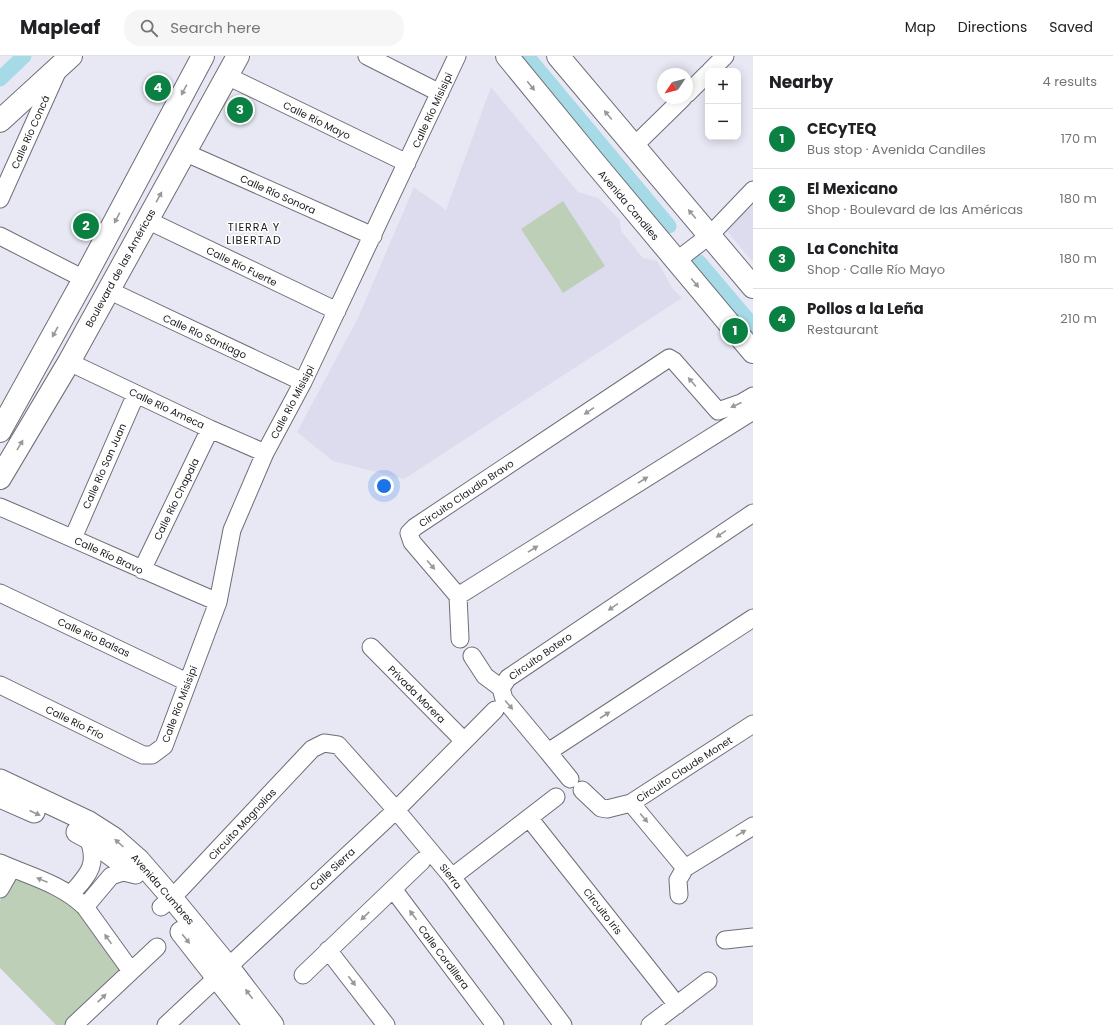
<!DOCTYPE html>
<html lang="en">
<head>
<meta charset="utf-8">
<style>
  :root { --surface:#fff; --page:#f6f6f6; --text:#202124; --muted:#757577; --line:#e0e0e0; --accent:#0b8043 }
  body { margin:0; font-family:Poppins,sans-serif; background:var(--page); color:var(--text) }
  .controls { position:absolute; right:12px; top:12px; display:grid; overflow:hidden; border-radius:8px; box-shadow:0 2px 10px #0003 }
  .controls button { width:36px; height:36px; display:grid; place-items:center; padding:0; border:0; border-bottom:1px solid var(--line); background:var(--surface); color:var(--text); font:20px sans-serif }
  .compass { position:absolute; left:657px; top:12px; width:36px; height:36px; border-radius:50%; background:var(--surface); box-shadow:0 2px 10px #0003; rotate:235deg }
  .you { position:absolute; left:384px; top:430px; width:14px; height:14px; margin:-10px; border:3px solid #fff; border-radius:50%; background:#1a73e8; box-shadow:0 0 0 6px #1a73e833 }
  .badge { display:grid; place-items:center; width:26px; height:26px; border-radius:50%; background:var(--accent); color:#fff; font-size:13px; font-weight:700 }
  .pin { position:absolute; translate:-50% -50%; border:2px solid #fff; box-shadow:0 1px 4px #0006 }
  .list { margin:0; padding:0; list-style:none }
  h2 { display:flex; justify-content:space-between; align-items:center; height:52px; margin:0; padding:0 16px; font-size:17px }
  h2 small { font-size:13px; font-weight:400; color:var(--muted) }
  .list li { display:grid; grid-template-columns:26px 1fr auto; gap:12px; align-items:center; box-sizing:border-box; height:60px; padding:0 16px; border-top:1px solid var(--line) }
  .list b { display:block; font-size:15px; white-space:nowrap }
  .list p { margin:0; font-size:13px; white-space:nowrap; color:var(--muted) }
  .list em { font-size:13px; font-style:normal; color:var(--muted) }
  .icon { flex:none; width:22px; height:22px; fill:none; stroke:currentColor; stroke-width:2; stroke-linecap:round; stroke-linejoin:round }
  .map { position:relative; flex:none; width:753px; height:969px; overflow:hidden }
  header { display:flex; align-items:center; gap:24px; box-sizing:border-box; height:56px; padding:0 20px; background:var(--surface); border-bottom:1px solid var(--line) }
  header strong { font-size:19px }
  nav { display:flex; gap:22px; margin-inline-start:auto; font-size:14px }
  .search { width:280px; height:36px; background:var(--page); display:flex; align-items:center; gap:10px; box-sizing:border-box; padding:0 14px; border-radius:16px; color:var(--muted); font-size:15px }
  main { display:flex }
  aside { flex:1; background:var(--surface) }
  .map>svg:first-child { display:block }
</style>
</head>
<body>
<header>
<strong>Mapleaf</strong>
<div class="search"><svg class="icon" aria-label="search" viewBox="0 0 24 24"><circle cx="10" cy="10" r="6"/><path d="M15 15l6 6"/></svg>Search here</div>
<nav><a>Map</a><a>Directions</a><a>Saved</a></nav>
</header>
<main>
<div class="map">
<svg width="753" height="969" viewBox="0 0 753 969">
  <rect width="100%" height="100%" fill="#e8e8f4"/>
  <path fill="#dddcef" d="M 491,31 L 578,136 L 598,142 L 620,164 L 621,175 L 643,202 L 657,205 L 673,233 L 682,242 L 404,423 L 333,405 L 297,376 L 358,262 L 414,131 L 446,154 Z
    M 753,147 L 753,206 L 726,174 Z"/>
  <path fill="#becfb7" d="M 563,145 L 605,210 L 563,237 L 521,173 Z
    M 13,823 L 22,824 L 69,847 L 84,858 L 121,909 L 121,917 L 64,969 L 56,969 L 0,912 L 0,845 L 6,831 Z"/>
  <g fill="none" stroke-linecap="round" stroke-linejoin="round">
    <path stroke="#a6dae6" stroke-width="15" d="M 527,0 L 669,170
      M 0,23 L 24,0
      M 699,206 L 753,270"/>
    <g stroke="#6e6e78" stroke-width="19">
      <path id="minor" d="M 367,0 L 440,37
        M 710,15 L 725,0
        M 227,20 L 407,107
        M 687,38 L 708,17
        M 634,90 L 683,42
        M 184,96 L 373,180
        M 0,143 L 58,14
        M 147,164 L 337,255
        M 0,180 L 84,223
        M 678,207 L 684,199 L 710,179 L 753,134
        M 108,234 L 303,326
        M 69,306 L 210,373 L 265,397
        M 753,340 L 741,347 L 718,355 L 674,305 L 669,302 L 415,471 L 409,477 L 412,486 L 458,540 L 753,355
        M 0,451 C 73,482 145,515 218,546
        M 753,457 L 508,622 L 501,632 L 504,643 L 548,696 L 753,562
        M 73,482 L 136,338
        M 142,514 L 210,373
        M 0,537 L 187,626
        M 458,540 L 460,583
        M 371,591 L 464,685
        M 472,600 L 485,620 L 501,632
        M 0,629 L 143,699 L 152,699 L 164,690 L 218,546 L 232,474 L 265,397 L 303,326 L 457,0
        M 753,668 L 631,747 L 685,812 L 753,770
        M 548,696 L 570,723
        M 582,734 L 601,752 L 607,753 L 631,747
        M 529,762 L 677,949
        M 0,807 C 29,820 62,828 85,851 L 131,915
        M 452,821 L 556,741
        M 0,833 L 12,812
        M 393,833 L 495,969
        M 71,838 C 88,819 99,809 88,782
        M 679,839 L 678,824 L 685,812
        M 85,851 L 111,820 L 123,816 L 136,819
        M 161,851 L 172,842 L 312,693 L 324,687 L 338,689 L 396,754 L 452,821 L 563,969
        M 725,884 L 753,881
        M 328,894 L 386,969
        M 303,919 L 422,805
        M 74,969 L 157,891
        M 166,969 L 396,754 L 495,654
        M 650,969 L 708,925"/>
    </g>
    <g stroke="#6e6e78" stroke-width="23">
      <path id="tertiary" d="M 0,724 L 89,766 L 114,782 L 139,804 L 172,842 L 228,910 L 273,969
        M 0,741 L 34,756
        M 77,776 L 88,782 L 130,813
        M 181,876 L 254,969"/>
    </g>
    <g stroke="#6e6e78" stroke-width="24">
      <path id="secondary" d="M 507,0 L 594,106 L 753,296
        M 558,0 L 753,231
        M 0,65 L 71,0
        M 0,375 L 84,223 L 203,0
        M 0,422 L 69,306 L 238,0"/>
    </g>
    <use href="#minor" stroke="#fff" stroke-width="17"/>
    <use href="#tertiary" stroke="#fff" stroke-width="21"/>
    <use href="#secondary" stroke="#fff" stroke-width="22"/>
  </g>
  <defs><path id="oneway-solid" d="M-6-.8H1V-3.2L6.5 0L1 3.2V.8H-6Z"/></defs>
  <g fill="#98989a">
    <use href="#oneway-solid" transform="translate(531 30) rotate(51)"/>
    <use href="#oneway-solid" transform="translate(184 34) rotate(118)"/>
    <use href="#oneway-solid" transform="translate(608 59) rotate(-130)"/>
    <use href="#oneway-solid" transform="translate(159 141) rotate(-61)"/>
    <use href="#oneway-solid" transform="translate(692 158) rotate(-130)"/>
    <use href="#oneway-solid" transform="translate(117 162) rotate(118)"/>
    <use href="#oneway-solid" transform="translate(695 227) rotate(50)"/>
    <use href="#oneway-solid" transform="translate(55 276) rotate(119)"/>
    <use href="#oneway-solid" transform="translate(692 326) rotate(-131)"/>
    <use href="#oneway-solid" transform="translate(736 349) rotate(156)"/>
    <use href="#oneway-solid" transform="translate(589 355) rotate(146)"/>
    <use href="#oneway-solid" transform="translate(20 389) rotate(-59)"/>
    <use href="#oneway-solid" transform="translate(643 424) rotate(-32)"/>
    <use href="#oneway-solid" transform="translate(721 478) rotate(146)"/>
    <use href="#oneway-solid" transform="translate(533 493) rotate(-32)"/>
    <use href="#oneway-solid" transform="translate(431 509) rotate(49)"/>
    <use href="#oneway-solid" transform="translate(613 551) rotate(146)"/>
    <use href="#oneway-solid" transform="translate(509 649) rotate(50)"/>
    <use href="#oneway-solid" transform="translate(605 659) rotate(-33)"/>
    <use href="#oneway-solid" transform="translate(35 757) rotate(25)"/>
    <use href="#oneway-solid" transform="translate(644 762) rotate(50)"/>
    <use href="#oneway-solid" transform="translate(741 777) rotate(-31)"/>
    <use href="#oneway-solid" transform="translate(119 787) rotate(-138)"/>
    <use href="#oneway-solid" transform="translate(42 824) rotate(-158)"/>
    <use href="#oneway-solid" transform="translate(413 859) rotate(-127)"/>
    <use href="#oneway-solid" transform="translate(365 860) rotate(136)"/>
    <use href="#oneway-solid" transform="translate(108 883) rotate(-126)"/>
    <use href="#oneway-solid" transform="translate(186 883) rotate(51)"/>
    <use href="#oneway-solid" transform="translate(352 925) rotate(53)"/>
    <use href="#oneway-solid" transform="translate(249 938) rotate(-127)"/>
    <use href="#oneway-solid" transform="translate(102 942) rotate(-44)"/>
  </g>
  <g text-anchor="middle" stroke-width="3" stroke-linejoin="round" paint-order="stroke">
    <g font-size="10" fill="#1a1a1e" stroke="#fff">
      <text transform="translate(432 54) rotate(-65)" y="4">Calle Río Misisipi</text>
      <text transform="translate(317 64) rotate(26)" y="4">Calle Río Mayo</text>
      <text transform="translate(30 76) rotate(-66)" y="4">Calle Río Concá</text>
      <text transform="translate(278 138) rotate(24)" y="4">Calle Río Sonora</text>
      <text transform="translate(629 149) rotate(50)" y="4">Avenida Candiles</text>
      <text transform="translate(242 210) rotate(26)" y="4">Calle Río Fuerte</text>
      <text transform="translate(120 212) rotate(-61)" y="4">Boulevard de las Américas</text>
      <text transform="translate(205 280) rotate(25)" y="4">Calle Río Santiago</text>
      <text transform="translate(292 346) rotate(-62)" y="4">Calle Río Misisipi</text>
      <text transform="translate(167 352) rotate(25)" y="4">Calle Río Ameca</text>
      <text transform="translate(104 410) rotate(-66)" y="4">Calle Río San Juan</text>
      <text transform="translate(466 437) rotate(-34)" y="4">Circuito Claudio Bravo</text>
      <text transform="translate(176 443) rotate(-64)" y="4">Calle Río Chapala</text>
      <text transform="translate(109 499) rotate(25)" y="4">Calle Río Bravo</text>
      <text transform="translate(94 581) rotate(25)" y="4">Calle Río Balsas</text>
      <text transform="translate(540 600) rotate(-35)" y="4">Circuito Botero</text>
      <text transform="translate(417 638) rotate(45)" y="4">Privada Morera</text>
      <text transform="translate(179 648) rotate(-69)" y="4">Calle Río Misisipi</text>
      <text transform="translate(75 666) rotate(26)" y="4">Calle Río Frío</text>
      <text transform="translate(684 713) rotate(-33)" y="4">Circuito Claude Monet</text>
      <text transform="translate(242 768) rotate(-47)" y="4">Circuito Magnolias</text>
      <text transform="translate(332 813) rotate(-43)" y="4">Calle Sierra</text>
      <text transform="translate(451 820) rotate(52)" y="4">Sierra</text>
      <text transform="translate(163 833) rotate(49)" y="4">Avenida Cumbres</text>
      <text transform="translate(603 855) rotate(52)" y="4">Circuito Iris</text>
      <text transform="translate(444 901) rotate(53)" y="4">Calle Cordillera</text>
    </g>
    <g font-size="11" letter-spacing="1" fill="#1a1a1e" stroke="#fff">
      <text x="254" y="175">TIERRA Y<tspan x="254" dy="13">LIBERTAD</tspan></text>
    </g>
  </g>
</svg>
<div class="controls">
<button>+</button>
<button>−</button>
</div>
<svg class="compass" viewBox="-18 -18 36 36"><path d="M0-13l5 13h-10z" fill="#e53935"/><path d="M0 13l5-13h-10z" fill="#757577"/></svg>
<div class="you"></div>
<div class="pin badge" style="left:735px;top:275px">1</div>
<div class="pin badge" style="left:86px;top:170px">2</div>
<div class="pin badge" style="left:240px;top:54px">3</div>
<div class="pin badge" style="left:158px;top:32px">4</div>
</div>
<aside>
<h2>Nearby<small>4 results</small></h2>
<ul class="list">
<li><span class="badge">1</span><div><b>CECyTEQ</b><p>Bus stop · Avenida Candiles</p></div><em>170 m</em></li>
<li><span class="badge">2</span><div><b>El Mexicano</b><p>Shop · Boulevard de las Américas</p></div><em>180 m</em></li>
<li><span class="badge">3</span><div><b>La Conchita</b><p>Shop · Calle Río Mayo</p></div><em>180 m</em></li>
<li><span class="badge">4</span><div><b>Pollos a la Leña</b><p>Restaurant</p></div><em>210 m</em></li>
</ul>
</aside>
</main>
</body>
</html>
